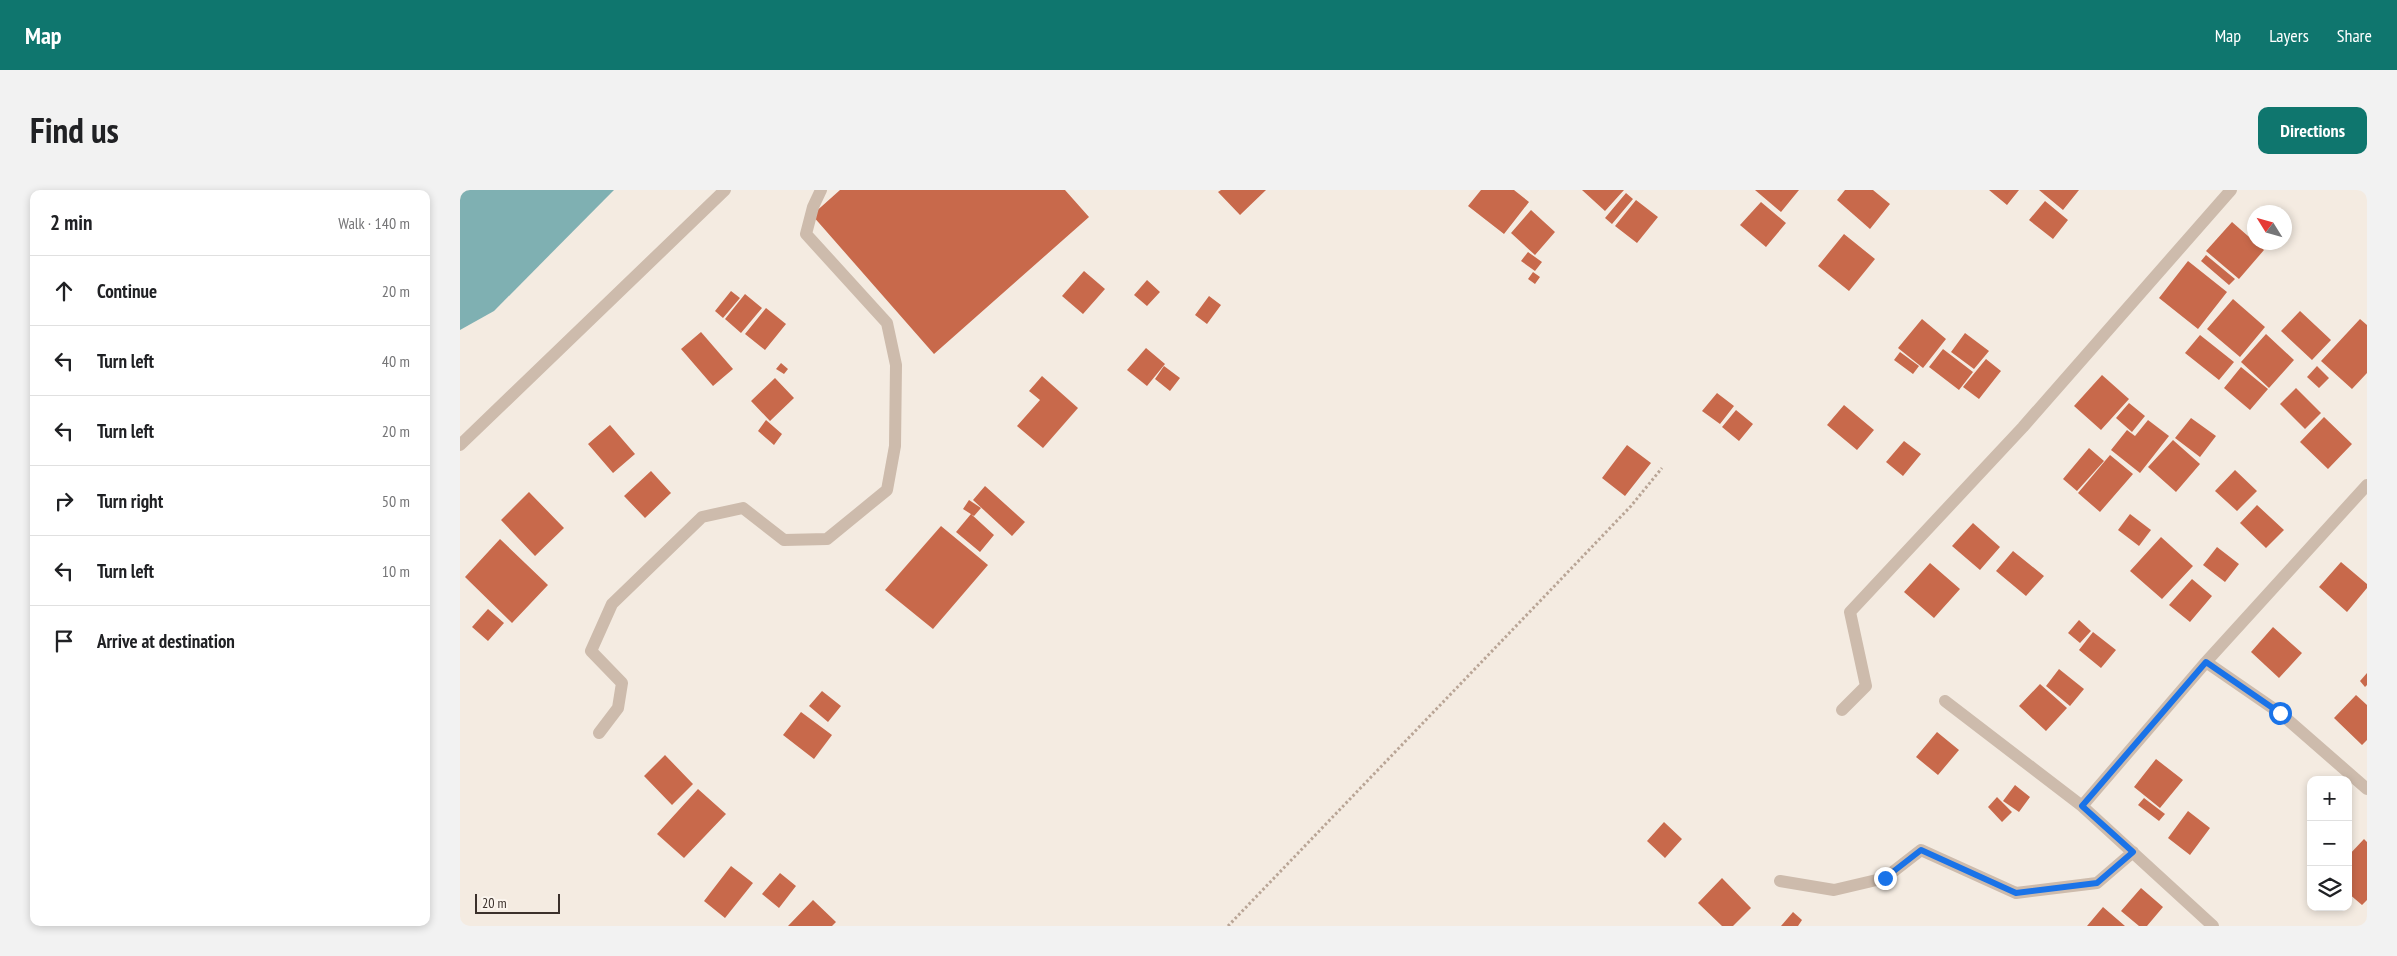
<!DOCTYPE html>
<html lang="en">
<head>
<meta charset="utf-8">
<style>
  :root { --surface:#fff; --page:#f2f2f2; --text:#202124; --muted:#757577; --line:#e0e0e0; --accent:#0f766e }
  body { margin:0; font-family:"PT Sans Narrow",sans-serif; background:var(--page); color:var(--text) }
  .controls { position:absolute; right:15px; bottom:15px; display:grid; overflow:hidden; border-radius:10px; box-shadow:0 2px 8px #0003 }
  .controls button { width:45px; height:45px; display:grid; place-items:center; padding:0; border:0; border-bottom:1px solid var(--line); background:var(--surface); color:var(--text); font:25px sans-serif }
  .compass { position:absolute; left:1787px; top:15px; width:45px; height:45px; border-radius:50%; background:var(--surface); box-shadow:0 2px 8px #0003; rotate:307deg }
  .scale { position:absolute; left:15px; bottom:12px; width:85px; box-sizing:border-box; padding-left:5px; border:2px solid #3b302b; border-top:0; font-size:14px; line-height:18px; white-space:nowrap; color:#3b302b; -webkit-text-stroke:4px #fbf5ee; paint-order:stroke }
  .stop { position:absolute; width:15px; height:15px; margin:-11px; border:4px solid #1a73e8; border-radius:50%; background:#fff }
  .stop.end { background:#1a73e8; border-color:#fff; box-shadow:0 1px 5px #0008 }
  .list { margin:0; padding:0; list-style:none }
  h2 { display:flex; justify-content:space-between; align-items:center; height:65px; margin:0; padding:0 20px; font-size:21px }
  h2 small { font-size:16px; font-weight:400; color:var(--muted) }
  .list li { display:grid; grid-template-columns:32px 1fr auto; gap:15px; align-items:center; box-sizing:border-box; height:70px; padding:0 20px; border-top:1px solid var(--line) }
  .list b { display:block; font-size:19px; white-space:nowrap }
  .list em { font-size:16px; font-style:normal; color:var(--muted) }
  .icon { flex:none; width:28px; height:28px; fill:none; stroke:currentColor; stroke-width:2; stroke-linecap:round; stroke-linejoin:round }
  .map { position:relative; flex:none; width:1907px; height:736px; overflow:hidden; border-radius:10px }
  header { display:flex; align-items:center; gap:30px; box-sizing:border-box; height:70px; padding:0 25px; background:var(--accent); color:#fff }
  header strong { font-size:24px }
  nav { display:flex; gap:28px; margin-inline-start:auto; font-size:18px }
  .intro { display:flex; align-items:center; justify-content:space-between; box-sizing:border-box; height:120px; padding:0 30px }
  h1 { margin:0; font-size:35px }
  .button { padding:12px 22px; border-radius:10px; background:var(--accent); color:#fff; font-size:18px; font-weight:700 }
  main { display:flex; gap:30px; padding:0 30px }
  aside { flex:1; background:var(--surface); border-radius:10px; box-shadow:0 2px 8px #0003 }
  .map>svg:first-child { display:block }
</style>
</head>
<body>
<header>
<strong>Map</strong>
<nav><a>Map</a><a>Layers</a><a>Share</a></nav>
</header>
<div class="intro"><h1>Find us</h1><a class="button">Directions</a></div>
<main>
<aside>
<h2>2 min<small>Walk · 140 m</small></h2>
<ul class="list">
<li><svg class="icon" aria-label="ahead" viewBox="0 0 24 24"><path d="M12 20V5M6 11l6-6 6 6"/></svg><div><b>Continue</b></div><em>20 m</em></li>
<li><svg class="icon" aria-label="left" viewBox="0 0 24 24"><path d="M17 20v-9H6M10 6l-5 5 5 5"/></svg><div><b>Turn left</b></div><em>40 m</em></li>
<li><svg class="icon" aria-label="left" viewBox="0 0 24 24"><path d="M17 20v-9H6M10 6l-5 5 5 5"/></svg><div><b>Turn left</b></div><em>20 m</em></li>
<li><svg class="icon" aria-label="right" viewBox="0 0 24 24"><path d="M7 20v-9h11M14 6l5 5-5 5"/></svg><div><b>Turn right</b></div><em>50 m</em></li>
<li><svg class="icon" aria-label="left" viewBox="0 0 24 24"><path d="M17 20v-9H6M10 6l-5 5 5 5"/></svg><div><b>Turn left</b></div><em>10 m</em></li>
<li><svg class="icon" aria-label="arrive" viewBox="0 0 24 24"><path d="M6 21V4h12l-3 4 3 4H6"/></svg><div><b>Arrive at destination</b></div></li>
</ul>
</aside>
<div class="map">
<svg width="1907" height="736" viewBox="0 0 1907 736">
  <rect width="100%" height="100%" fill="#f4ebe1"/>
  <path fill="#7fb0b2" d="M 0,0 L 154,0 L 34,121 L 0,140 Z"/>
  <path fill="#c8694b" d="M 380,0 L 605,0 L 629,27 L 474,164 L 352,25 Z
    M 761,0 L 806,0 L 780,25 L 758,2 Z
    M 1021,0 L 1054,0 L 1069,12 L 1044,44 L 1008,16 Z
    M 1122,0 L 1164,0 L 1145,21 Z
    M 1295,0 L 1339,0 L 1321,22 Z
    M 1385,0 L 1413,0 L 1430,14 L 1410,39 L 1377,10 Z
    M 1529,0 L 1559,0 L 1547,15 Z
    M 1579,0 L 1619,0 L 1603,20 Z
    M 1166,3 L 1173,9 L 1152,34 L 1145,28 Z
    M 1176,10 L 1198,27 L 1177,53 L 1155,36 Z
    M 1585,11 L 1608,30 L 1593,49 L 1569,30 Z
    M 1301,12 L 1326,33 L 1306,57 L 1280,35 Z
    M 1071,20 L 1095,42 L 1075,65 L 1051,43 Z
    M 1772,32 L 1804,60 L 1779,89 L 1746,61 Z
    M 1384,44 L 1415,69 L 1389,101 L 1358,76 Z
    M 1068,62 L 1082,72 L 1075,81 L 1061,71 Z
    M 1746,65 L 1775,89 L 1769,95 L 1741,71 Z
    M 1728,71 L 1767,102 L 1738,139 L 1699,108 Z
    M 624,81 L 645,99 L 623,124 L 602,106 Z
    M 1073,82 L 1080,87 L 1075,94 L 1068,89 Z
    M 687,90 L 700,102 L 687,116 L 674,105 Z
    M 271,101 L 280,108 L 263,128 L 255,121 Z
    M 285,104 L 302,118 L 281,143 L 265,129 Z
    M 749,106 L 761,115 L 747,134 L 735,125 Z
    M 1773,109 L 1805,137 L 1780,167 L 1747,139 Z
    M 306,118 L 326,134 L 305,160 L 285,144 Z
    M 1840,121 L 1871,150 L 1852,170 L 1821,141 Z
    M 1462,129 L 1486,149 L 1463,178 L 1438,158 Z
    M 1900,129 L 1907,135 L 1907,183 L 1892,199 L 1861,171 Z
    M 241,142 L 273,179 L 253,196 L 221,159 Z
    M 1505,143 L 1529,161 L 1514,179 L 1491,162 Z
    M 1806,144 L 1834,170 L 1809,198 L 1781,172 Z
    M 1740,145 L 1774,172 L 1759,190 L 1725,163 Z
    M 686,158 L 705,174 L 687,196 L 667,180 Z
    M 1483,159 L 1513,182 L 1499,200 L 1469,177 Z
    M 1440,162 L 1459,176 L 1453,184 L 1434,170 Z
    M 1526,169 L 1541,181 L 1519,209 L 1503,197 Z
    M 321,173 L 328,179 L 324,184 L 316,179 Z
    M 704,176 L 720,188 L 710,201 L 695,189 Z
    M 1857,176 L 1869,188 L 1859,198 L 1847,187 Z
    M 1781,177 L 1808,199 L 1790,220 L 1764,198 Z
    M 1642,185 L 1669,209 L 1641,240 L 1614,216 Z
    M 582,186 L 618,218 L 583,258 L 557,236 L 580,210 L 569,201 Z
    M 315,188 L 334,208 L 310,231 L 291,211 Z
    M 1836,198 L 1861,223 L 1845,239 L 1820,214 Z
    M 1257,203 L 1274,216 L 1260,234 L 1242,221 Z
    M 1669,213 L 1685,226 L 1672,242 L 1656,228 Z
    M 1384,215 L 1414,240 L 1397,260 L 1367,235 Z
    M 1276,220 L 1293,234 L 1279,251 L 1262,237 Z
    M 1864,227 L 1892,254 L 1868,279 L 1840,252 Z
    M 1731,228 L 1756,246 L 1740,267 L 1715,248 Z
    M 306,230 L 322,244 L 314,255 L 298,241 Z
    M 1688,230 L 1709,246 L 1680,283 L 1651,260 L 1667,240 L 1675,246 Z
    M 150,235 L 175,264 L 153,283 L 128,254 Z
    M 1713,250 L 1740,274 L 1716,302 L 1688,277 Z
    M 1444,251 L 1461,264 L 1443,286 L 1426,272 Z
    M 1167,255 L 1191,273 L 1165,306 L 1142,288 Z
    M 1629,258 L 1644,271 L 1617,301 L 1603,289 Z
    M 1650,265 L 1673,284 L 1640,322 L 1618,303 Z
    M 1775,280 L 1797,301 L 1777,321 L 1755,301 Z
    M 191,281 L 211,303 L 185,328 L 164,306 Z
    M 525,296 L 565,332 L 552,346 L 513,310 Z
    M 69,302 L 104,338 L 75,366 L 41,330 Z
    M 509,310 L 521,318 L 514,326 L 503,319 Z
    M 1797,315 L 1824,340 L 1806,358 L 1780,333 Z
    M 511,324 L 534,345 L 520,362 L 496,342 Z
    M 1670,324 L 1691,340 L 1679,356 L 1658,340 Z
    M 1513,333 L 1540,357 L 1520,380 L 1492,356 Z
    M 481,336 L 528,375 L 473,439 L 425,400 Z
    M 1701,347 L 1733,376 L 1702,409 L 1670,381 Z
    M 40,349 L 88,395 L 52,433 L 5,387 Z
    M 1757,357 L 1779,374 L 1765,392 L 1743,375 Z
    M 1553,361 L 1584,386 L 1566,406 L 1536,381 Z
    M 1881,372 L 1907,394 L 1907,398 L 1887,422 L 1859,397 Z
    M 1470,373 L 1500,399 L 1474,428 L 1444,402 Z
    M 1732,389 L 1752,406 L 1730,432 L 1709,415 Z
    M 28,419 L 44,433 L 28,451 L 12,437 Z
    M 1619,430 L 1631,441 L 1620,453 L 1608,443 Z
    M 1813,437 L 1842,463 L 1819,488 L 1791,462 Z
    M 1633,442 L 1656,460 L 1641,478 L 1619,460 Z
    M 1599,479 L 1624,499 L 1610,516 L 1586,496 Z
    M 1907,483 L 1907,495 L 1905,497 L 1900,491 Z
    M 1580,494 L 1607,518 L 1586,541 L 1559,516 Z
    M 362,501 L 381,516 L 368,532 L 349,516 Z
    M 1896,505 L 1907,515 L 1907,550 L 1902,555 L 1874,528 Z
    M 341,522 L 372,545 L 354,569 L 323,545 Z
    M 1477,542 L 1499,560 L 1478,585 L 1456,567 Z
    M 205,565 L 233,594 L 212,615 L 184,586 Z
    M 1696,569 L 1723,590 L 1700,618 L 1674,597 Z
    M 1555,595 L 1570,607 L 1559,622 L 1543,611 Z
    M 238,599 L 266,624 L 224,668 L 197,644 Z
    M 1537,607 L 1552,622 L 1542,632 L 1528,617 Z
    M 1684,608 L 1705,624 L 1699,631 L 1678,615 Z
    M 1728,621 L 1750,638 L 1730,665 L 1708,648 Z
    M 1204,632 L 1222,649 L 1205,668 L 1187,651 Z
    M 1904,649 L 1907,652 L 1907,710 L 1902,715 L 1888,703 L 1888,666 Z
    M 271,676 L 293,693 L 265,728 L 244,711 Z
    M 320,683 L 336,696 L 319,718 L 302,704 Z
    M 1262,688 L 1291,718 L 1273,736 L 1262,736 L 1238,713 Z
    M 1681,698 L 1703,717 L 1687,736 L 1679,736 L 1661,721 Z
    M 353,710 L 376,732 L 372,736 L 328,736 Z
    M 1643,717 L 1665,736 L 1627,736 Z
    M 1333,722 L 1342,730 L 1338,736 L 1321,736 Z"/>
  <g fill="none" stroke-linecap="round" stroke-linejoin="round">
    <path stroke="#b9a596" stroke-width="3" stroke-dasharray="2.5 2.5" stroke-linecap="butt" d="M 768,736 L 1082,409 L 1171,316 L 1202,278"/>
    <path stroke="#cdbbac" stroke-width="12" d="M 0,255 L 265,0
      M 1746,472 L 1820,523 L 1907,599
      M 1485,511 L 1622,616 L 1753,736
      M 1382,520 L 1406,496 L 1390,422 L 1563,237 L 1771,0
      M 139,543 L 158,518 L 162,493 L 131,461 L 152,414 L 242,327 L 283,318 L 324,350 L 367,349 L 427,300 L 435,256 L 436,175 L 427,133 L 346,44 L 353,17 L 361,0
      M 1622,616 L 1746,472 L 1907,295
      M 1320,691 L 1374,700 L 1425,688 L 1461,660 L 1556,703 L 1637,693 L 1673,662"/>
  </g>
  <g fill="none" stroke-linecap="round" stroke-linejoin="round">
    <path stroke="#1a73e8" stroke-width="6" d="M 1425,688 L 1461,660 L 1556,703 L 1637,693 L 1673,662 L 1622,616 L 1746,472 L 1820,523"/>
  </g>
</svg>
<div class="controls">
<button>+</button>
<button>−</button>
<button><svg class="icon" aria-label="layers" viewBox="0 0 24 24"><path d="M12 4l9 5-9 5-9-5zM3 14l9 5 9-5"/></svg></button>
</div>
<svg class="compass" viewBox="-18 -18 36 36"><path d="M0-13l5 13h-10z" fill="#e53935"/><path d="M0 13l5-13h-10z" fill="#757577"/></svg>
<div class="scale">20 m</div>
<div class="stop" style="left:1820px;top:523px"></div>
<div class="stop end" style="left:1425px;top:688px"></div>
</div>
</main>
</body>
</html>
